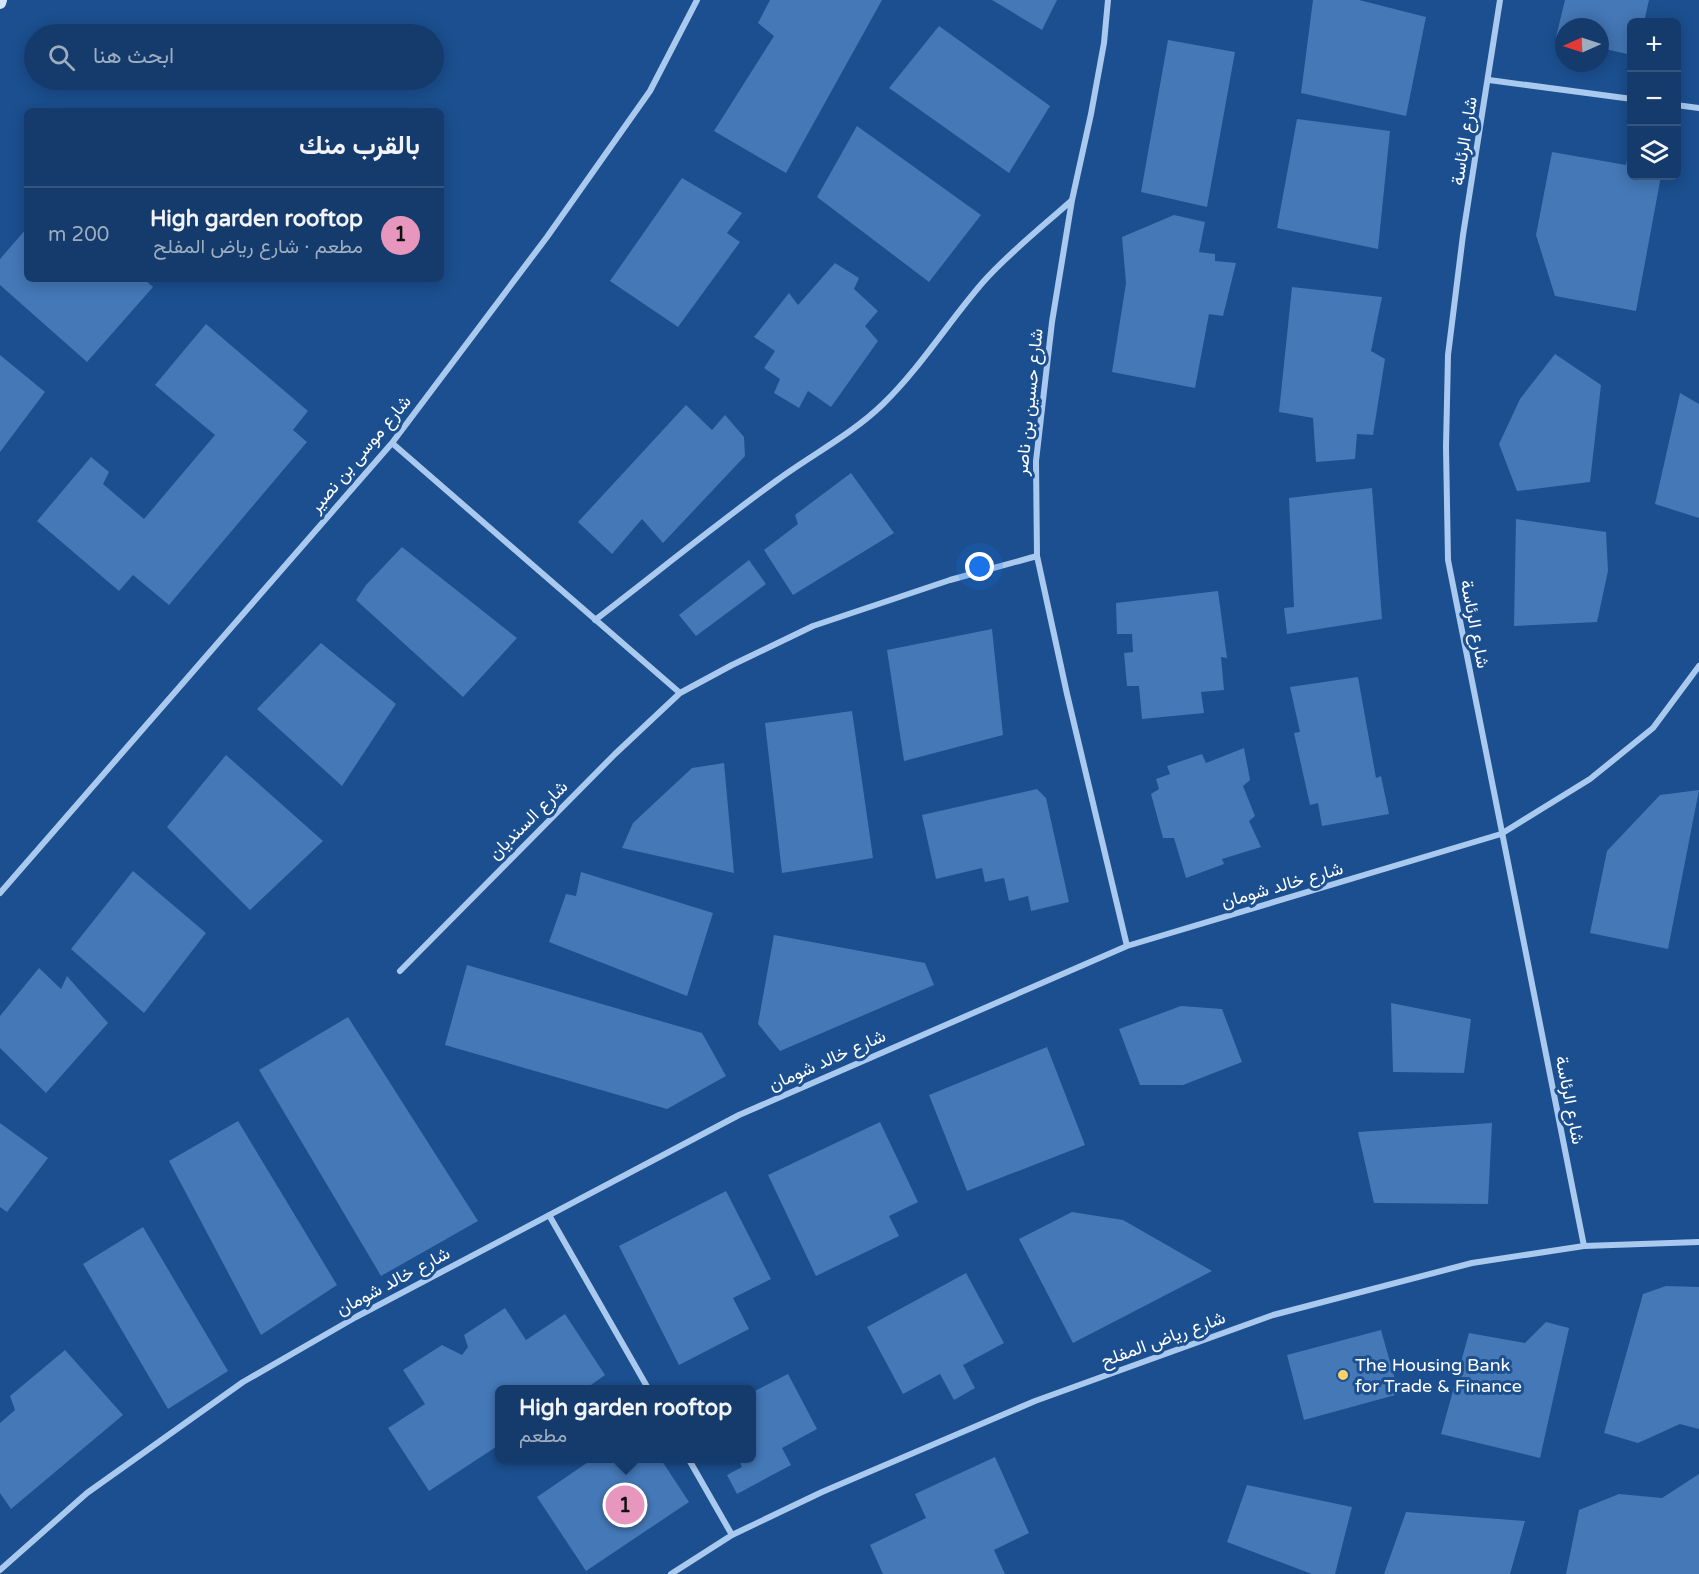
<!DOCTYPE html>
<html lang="ar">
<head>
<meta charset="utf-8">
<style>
  :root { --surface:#143b6b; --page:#1d4271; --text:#f1f3f6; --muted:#9dadc1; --line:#33557e; --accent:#e797bd }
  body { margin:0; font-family:"Varela Round",Vazirmatn,sans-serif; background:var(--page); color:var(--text); direction:rtl }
  .controls { position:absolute; right:18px; top:18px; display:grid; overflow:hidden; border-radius:9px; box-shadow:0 3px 15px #0003 }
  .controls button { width:54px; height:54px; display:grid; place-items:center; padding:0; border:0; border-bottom:2px solid var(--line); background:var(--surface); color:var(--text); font:30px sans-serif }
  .compass { position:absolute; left:1555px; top:18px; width:54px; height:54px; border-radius:50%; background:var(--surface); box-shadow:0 3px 15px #0003; rotate:267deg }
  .you { position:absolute; left:980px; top:567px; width:21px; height:21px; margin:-15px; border:4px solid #fff; border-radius:50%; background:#1a73e8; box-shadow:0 0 0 9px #1a73e833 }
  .badge { display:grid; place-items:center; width:39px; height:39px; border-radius:50%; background:var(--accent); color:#111; font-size:20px; font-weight:700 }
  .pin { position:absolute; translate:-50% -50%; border:3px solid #fff; box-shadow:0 2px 6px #0006 }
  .popup { position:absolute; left:495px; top:1385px; width:261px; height:78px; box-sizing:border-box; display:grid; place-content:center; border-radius:9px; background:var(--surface); filter:drop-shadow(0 2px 4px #0005); font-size:20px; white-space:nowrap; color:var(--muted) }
  .popup b { font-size:22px; color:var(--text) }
  .popup::after { content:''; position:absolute; left:50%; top:100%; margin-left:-12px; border:12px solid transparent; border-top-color:var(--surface) }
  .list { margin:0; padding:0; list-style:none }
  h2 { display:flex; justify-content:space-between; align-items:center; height:78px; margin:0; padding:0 24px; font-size:26px }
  h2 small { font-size:20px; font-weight:400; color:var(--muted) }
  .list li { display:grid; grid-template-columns:39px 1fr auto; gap:18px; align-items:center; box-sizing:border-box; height:96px; padding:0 24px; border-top:2px solid var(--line) }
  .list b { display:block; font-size:22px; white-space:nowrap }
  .list p { margin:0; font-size:20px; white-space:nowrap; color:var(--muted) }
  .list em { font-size:20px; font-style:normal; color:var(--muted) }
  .icon { flex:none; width:33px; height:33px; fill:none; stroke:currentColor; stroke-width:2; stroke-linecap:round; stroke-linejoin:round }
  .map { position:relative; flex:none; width:1699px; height:1574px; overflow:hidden; direction:ltr }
  .search { position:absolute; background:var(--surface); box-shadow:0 3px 15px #0003; left:24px; top:24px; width:420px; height:66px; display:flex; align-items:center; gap:15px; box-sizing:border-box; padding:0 21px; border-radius:33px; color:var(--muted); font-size:22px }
  .panel { position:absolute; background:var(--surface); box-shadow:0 3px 15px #0003; left:24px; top:108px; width:420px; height:174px; border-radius:9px; direction:rtl }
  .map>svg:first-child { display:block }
</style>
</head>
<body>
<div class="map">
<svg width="1699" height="1574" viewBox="0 0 1699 1574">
  <rect width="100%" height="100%" fill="#1b4f8f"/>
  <path fill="#4478b7" d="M 770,0 L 882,0 L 786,173 L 714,131 L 774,36 L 758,23 Z
    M 992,0 L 1057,0 L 1042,30 Z
    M 1313,0 L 1359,0 L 1426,17 L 1406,116 L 1301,93 Z
    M 1565,0 L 1649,0 L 1644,22 L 1632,22 L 1632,55 L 1600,48 L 1600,27 L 1564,27 L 1564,39 L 1556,37 Z
    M 939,26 L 1050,106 L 1009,173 L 889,88 Z
    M 1168,40 L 1235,52 L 1207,207 L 1141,192 Z
    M 1297,119 L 1390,131 L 1378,249 L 1277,228 Z
    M 857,126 L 981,215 L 929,282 L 817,197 Z
    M 1630,143 L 1632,176 L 1661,176 L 1636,311 L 1555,296 L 1536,235 L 1552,152 L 1626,165 Z
    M 682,178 L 742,213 L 727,233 L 740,242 L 678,327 L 610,281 Z
    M 1174,215 L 1205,222 L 1199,252 L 1215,254 L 1215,261 L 1236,263 L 1223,316 L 1209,314 L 1195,388 L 1112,372 L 1126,283 L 1122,237 Z
    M 27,228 L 27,279 L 144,279 L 153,287 L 87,362 L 0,285 L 0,259 Z
    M 835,263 L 859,278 L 854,289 L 878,311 L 865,326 L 878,341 L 831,407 L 808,391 L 799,408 L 774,393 L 780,379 L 764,368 L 775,351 L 754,337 L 789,293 L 798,305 Z
    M 1292,287 L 1382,297 L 1371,351 L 1385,359 L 1373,435 L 1357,434 L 1355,459 L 1316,462 L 1313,418 L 1279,412 Z
    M 206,324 L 308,411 L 293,430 L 307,442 L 169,605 L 133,575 L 119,591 L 37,521 L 91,457 L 109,472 L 103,484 L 144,519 L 215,435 L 155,385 Z
    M 1555,354 L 1601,385 L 1590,482 L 1517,491 L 1499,444 L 1520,399 Z
    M 0,355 L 45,392 L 0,452 Z
    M 1680,393 L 1699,404 L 1699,518 L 1655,504 Z
    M 686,405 L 712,430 L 725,415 L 744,437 L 745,456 L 663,543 L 642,519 L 612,554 L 578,522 Z
    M 851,473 L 894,533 L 793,595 L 764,550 L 798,524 L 795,515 Z
    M 1372,488 L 1382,619 L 1287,634 L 1284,608 L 1294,607 L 1289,498 Z
    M 1516,519 L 1606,532 L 1608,571 L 1597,622 L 1514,626 Z
    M 402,547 L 517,638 L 463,697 L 356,600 L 366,585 Z
    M 749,560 L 766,584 L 696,636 L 679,615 Z
    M 1218,591 L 1227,658 L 1221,657 L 1224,690 L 1201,692 L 1204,713 L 1142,719 L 1139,686 L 1127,686 L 1124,653 L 1133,652 L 1132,634 L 1117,634 L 1116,603 Z
    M 992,629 L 1003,735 L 904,761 L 887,650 Z
    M 321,643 L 396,704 L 342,786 L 257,709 Z
    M 1358,677 L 1376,778 L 1381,776 L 1389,814 L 1322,826 L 1318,803 L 1310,805 L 1294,733 L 1300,732 L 1290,687 Z
    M 852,711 L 873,858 L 782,873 L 765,723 Z
    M 1244,748 L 1250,780 L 1243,786 L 1255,816 L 1249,821 L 1261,847 L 1222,859 L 1224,864 L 1186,878 L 1174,838 L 1163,838 L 1151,794 L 1159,789 L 1156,779 L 1170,774 L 1167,766 L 1202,754 L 1206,763 Z
    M 226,755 L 323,841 L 250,910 L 167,827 Z
    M 724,763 L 734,873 L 622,848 L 633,823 L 692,768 Z
    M 1037,789 L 1046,798 L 1069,902 L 1031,911 L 1028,896 L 1009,901 L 1004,878 L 985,882 L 982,868 L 936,879 L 922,815 Z
    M 1699,790 L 1668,949 L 1590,933 L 1607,851 L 1660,795 Z
    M 133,871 L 206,933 L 144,1013 L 71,949 Z
    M 581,872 L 713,913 L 687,996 L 549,942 L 566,894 L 576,896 Z
    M 774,935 L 925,963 L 934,985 L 780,1051 L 758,1024 Z
    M 467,965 L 702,1033 L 726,1076 L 667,1109 L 445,1045 Z
    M 39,968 L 61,989 L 67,976 L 108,1023 L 46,1093 L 0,1048 L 0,1016 Z
    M 1391,1003 L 1471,1019 L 1464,1073 L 1393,1072 Z
    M 1181,1006 L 1222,1009 L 1242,1062 L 1183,1085 L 1140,1085 L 1119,1029 Z
    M 348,1017 L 478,1221 L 381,1276 L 259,1070 Z
    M 1047,1047 L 1085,1145 L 967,1191 L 929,1095 Z
    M 238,1121 L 337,1285 L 261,1335 L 169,1161 Z
    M 880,1122 L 918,1202 L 889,1216 L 899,1236 L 816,1276 L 768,1175 Z
    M 0,1123 L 48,1158 L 7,1212 L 0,1207 Z
    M 1492,1123 L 1488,1204 L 1374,1203 L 1358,1132 Z
    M 726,1191 L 771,1279 L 733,1298 L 749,1329 L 679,1365 L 619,1246 Z
    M 1072,1212 L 1123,1220 L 1212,1271 L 1073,1343 L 1019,1239 Z
    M 143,1227 L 228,1371 L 168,1409 L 83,1264 Z
    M 966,1273 L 1004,1343 L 963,1365 L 975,1388 L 954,1400 L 940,1374 L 903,1394 L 867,1327 Z
    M 1666,1286 L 1699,1287 L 1699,1429 L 1680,1424 L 1638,1443 L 1604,1433 L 1643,1294 Z
    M 505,1308 L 526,1340 L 565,1314 L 605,1375 L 584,1390 L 499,1390 L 499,1445 L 429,1491 L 388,1428 L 425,1404 L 403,1370 L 442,1345 L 462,1355 L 468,1347 L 464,1335 Z
    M 1546,1322 L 1569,1328 L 1540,1458 L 1441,1434 L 1469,1333 L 1525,1343 Z
    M 1381,1330 L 1399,1394 L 1304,1420 L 1287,1355 Z
    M 65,1350 L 123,1415 L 11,1509 L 0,1493 L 0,1423 L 15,1410 L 10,1396 Z
    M 788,1374 L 817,1429 L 782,1448 L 791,1465 L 737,1494 L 727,1475 L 742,1467 L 738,1458 L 751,1458 L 751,1393 Z
    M 995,1457 L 1029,1533 L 994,1550 L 1005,1574 L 883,1574 L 870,1545 L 926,1518 L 915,1494 Z
    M 594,1458 L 660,1458 L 689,1502 L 586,1571 L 537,1497 Z
    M 1699,1474 L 1699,1574 L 1566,1574 L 1579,1510 L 1619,1494 L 1662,1498 Z
    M 1247,1485 L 1352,1507 L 1335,1574 L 1312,1574 L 1227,1542 Z
    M 1406,1512 L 1525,1521 L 1510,1574 L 1384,1574 Z"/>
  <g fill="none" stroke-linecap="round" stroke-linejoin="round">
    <path stroke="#a9c9ee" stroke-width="6" d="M 1108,0 L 1104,43 L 1091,114 L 1072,200 L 1052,322 L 1036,461 L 1037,556 L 1067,694 L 1127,946
      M 1500,0 L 1463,235 L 1448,355 L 1446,447 L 1448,560 L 1584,1246
      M 1489,80 L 1632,99
      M 1676,105 L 1699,108
      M 392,443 L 680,693
      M 595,620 C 655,574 714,526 776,481 C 811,455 851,435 883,404 C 921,367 949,321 984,281 C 1010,252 1042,227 1071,201
      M 0,893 L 392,443 L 547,237 L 650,91 L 697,0
      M 400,971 L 615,754 L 680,693 L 732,665 L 813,626 L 950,580 L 1037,556
      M 549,1215 L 649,1390
      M 688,1458 L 732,1535
      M 0,1570 L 87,1493 L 243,1382 L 356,1317 L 739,1115 L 1127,946 L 1501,834 L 1590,779 L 1653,728 L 1699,666
      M 671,1574 L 732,1535 L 822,1492 L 1035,1401 L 1273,1315 L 1472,1263 L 1584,1246 L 1699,1242"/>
    <path stroke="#d6e6fa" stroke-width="12" d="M 0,3 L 1,0"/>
  </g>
  <circle fill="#ffd166" stroke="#1b4f8f" stroke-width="2" cx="1343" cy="1375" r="6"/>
  <g text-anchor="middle" stroke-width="6" stroke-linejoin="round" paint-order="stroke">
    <g font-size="18" fill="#fff" stroke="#1b4f8f">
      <text transform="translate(1464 141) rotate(-81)" y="6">شارع الرئاسة</text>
      <text transform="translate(1029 402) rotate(-84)" y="6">شارع حسين بن ناصر</text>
      <text transform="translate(360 454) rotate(-50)" y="6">شارع موسى بن نصير</text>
      <text transform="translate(1475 624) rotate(79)" y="6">شارع الرئاسة</text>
      <text transform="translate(528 820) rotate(-45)" y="6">شارع السنديان</text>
      <text transform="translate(1282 885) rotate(-16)" y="6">شارع خالد شومان</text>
      <text transform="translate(827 1060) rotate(-24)" y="6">شارع خالد شومان</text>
      <text transform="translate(1570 1100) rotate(79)" y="6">شارع الرئاسة</text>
      <text transform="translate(393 1281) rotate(-28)" y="6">شارع خالد شومان</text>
      <text transform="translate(1163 1339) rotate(-20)" y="6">شارع رياض المفلح</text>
    </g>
    <g font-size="18" fill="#fff" stroke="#1b4f8f" text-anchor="start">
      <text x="1355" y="1371">The Housing Bank<tspan x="1355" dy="21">for Trade &amp; Finance</tspan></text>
    </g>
  </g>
</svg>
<div class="controls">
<button>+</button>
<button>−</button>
<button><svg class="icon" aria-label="layers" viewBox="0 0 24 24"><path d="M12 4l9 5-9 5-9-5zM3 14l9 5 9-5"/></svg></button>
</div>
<svg class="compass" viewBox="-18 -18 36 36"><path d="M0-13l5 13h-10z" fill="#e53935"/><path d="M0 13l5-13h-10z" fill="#9dadc1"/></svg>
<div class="you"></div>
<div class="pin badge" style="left:625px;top:1505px">1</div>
<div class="popup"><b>High garden rooftop</b>مطعم</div>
<div class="search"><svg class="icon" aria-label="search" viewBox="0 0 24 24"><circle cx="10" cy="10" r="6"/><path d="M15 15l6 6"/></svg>ابحث هنا</div>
<section class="panel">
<h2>بالقرب منك<small></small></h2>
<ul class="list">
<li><span class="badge">1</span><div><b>High garden rooftop</b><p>مطعم · شارع رياض المفلح</p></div><em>200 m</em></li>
</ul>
</section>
</div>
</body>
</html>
